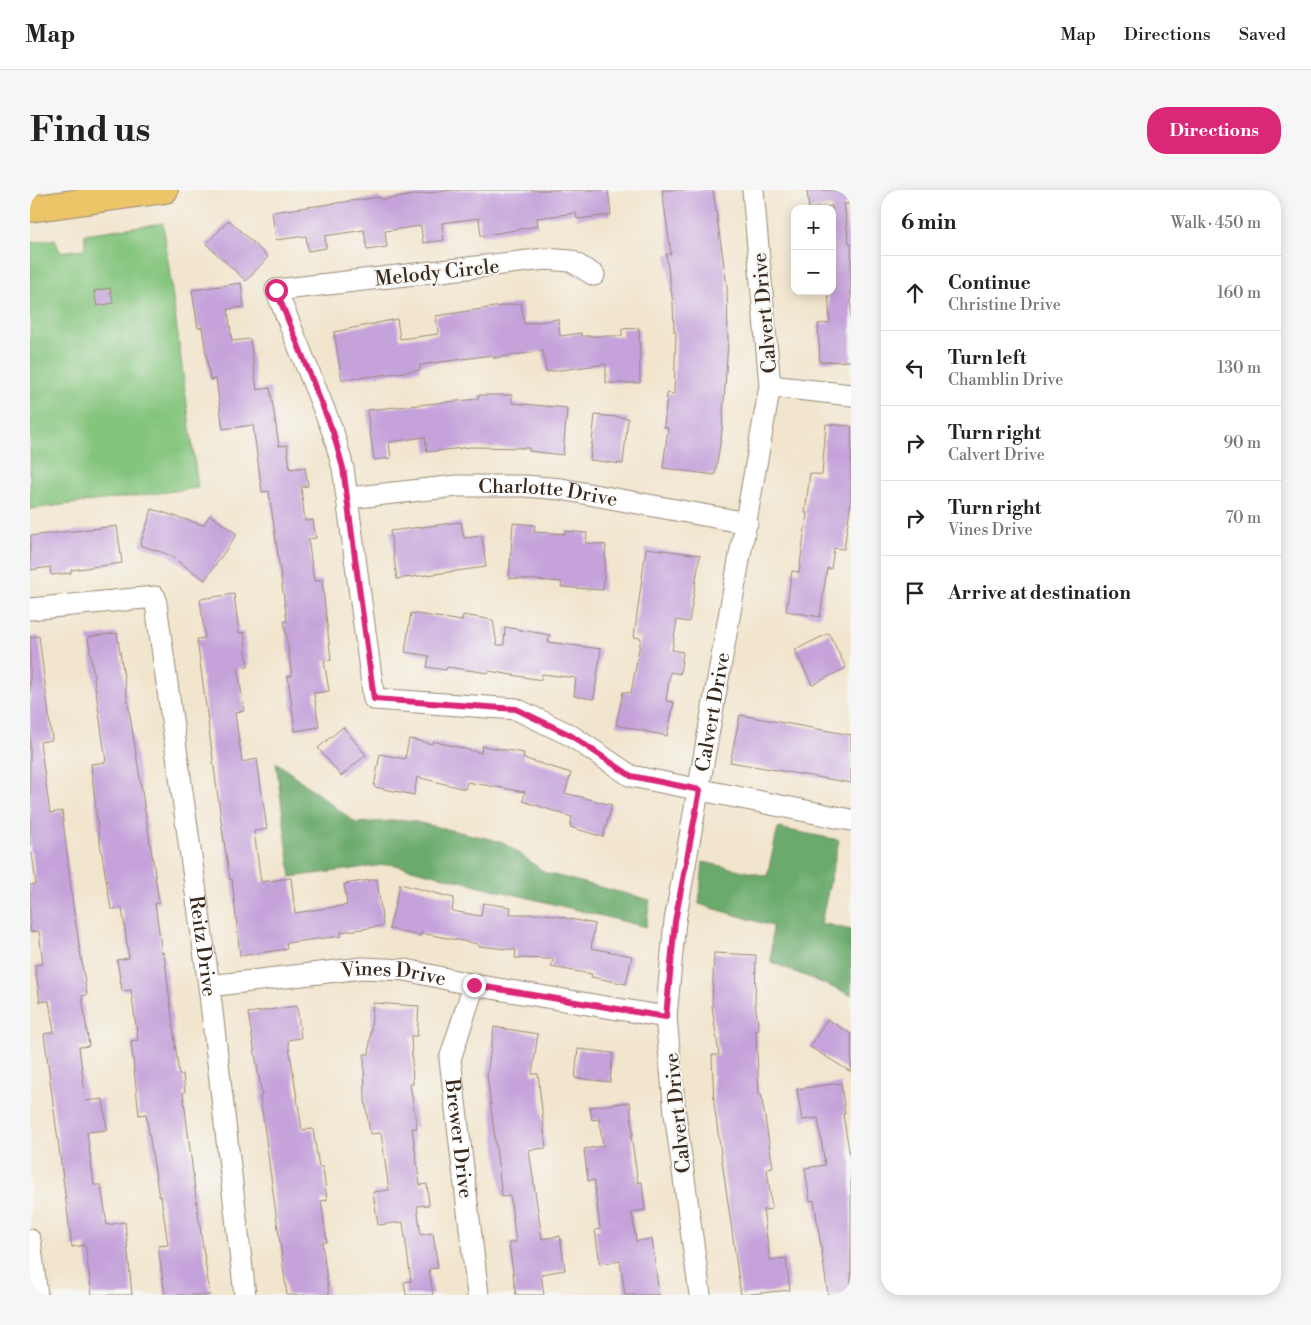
<!DOCTYPE html>
<html lang="en">
<head>
<meta charset="utf-8">
<style>
  :root { --surface:#fff; --page:#f6f6f6; --text:#222; --muted:#767676; --line:#e0e0e0; --accent:#db2777 }
  body { margin:0; font-family:"Libre Bodoni",serif; background:var(--page); color:var(--text) }
  .controls { position:absolute; right:15px; top:15px; display:grid; overflow:hidden; border-radius:10px; box-shadow:0 2px 12px #0003 }
  .controls button { width:45px; height:45px; display:grid; place-items:center; padding:0; border:0; border-bottom:1px solid var(--line); background:var(--surface); color:var(--text); font:25px sans-serif }
  .stop { position:absolute; width:15px; height:15px; margin:-11px; border:4px solid #db2777; border-radius:50%; background:#fff }
  .stop.end { background:#db2777; border-color:#fff; box-shadow:0 1px 5px #0008 }
  .list { margin:0; padding:0; list-style:none }
  h2 { display:flex; justify-content:space-between; align-items:center; height:65px; margin:0; padding:0 20px; font-size:21px }
  h2 small { font-size:16px; font-weight:400; color:var(--muted) }
  .list li { display:grid; grid-template-columns:32px 1fr auto; gap:15px; align-items:center; box-sizing:border-box; height:75px; padding:0 20px; border-top:1px solid var(--line) }
  .list b { display:block; font-size:19px; white-space:nowrap }
  .list p { margin:0; font-size:16px; white-space:nowrap; color:var(--muted) }
  .list em { font-size:16px; font-style:normal; color:var(--muted) }
  .icon { flex:none; width:28px; height:28px; fill:none; stroke:currentColor; stroke-width:2; stroke-linecap:round; stroke-linejoin:round }
  .map { position:relative; flex:none; width:821px; height:1105px; overflow:hidden; border-radius:20px }
  header { display:flex; align-items:center; gap:30px; box-sizing:border-box; height:70px; padding:0 25px; background:var(--surface); border-bottom:1px solid var(--line) }
  header strong { font-size:24px }
  nav { display:flex; gap:28px; margin-inline-start:auto; font-size:18px }
  .intro { display:flex; align-items:center; justify-content:space-between; box-sizing:border-box; height:120px; padding:0 30px }
  h1 { margin:0; font-size:35px }
  .button { padding:12px 22px; border-radius:20px; background:var(--accent); color:#fff; font-size:18px; font-weight:700 }
  main { display:flex; gap:30px; padding:0 30px }
  aside { flex:1; background:var(--surface); border-radius:20px; box-shadow:0 2px 12px #0003 }
  .map>svg:first-child { display:block }
</style>
</head>
<body>
<header>
<strong>Map</strong>
<nav><a>Map</a><a>Directions</a><a>Saved</a></nav>
</header>
<div class="intro"><h1>Find us</h1><a class="button">Directions</a></div>
<main>
<div class="map">
<svg width="821" height="1105" viewBox="0 0 821 1105">
  <rect width="100%" height="100%" fill="#f6f6f2"/>
  <filter id="ink" filterUnits="userSpaceOnUse"><feTurbulence type="fractalNoise" baseFrequency=".02" numOctaves="2"/><feDisplacementMap in="SourceGraphic" scale="10" xChannelSelector="R" yChannelSelector="G"/><feConvolveMatrix kernelMatrix="1 2 1 2 8 2 1 2 1" color-interpolation-filters="sRGB"/></filter>
  <filter id="wash" filterUnits="userSpaceOnUse"><feTurbulence type="fractalNoise" baseFrequency=".0096" numOctaves="4" result="noise"/><feDisplacementMap in="SourceGraphic" scale="20" xChannelSelector="R" yChannelSelector="G"/><feGaussianBlur stdDeviation="1.12" result="paint"/><feColorMatrix in="noise" values="0 0 0 0 0 0 0 0 0 0 0 0 0 0 0 0 0 1.4 0 .05"/><feComposite in="paint" operator="in"/></filter>
  <g filter="url(#wash)">
    <rect width="100%" height="100%" fill="#f2e5ce"/>
    <path fill="#84c57d" stroke="#60784e" d="M 133,33 L 168,298 L 0,319 L 0,53 L 25,49 L 30,62 L 55,59 L 55,44 Z"/>
    <path fill="#6baa6c" stroke="#536a45" d="M 246,572 L 326,633 L 377,630 L 473,652 L 516,683 L 620,710 L 616,737 L 361,674 L 261,687 Z
      M 748,638 L 809,650 L 791,733 L 821,740 L 821,805 L 741,772 L 742,736 L 669,714 L 673,672 L 737,686 Z"/>
    <g id="blocks">
      <path fill="#c5a2da" d="M 420,0 L 578,0 L 581,25 L 547,29 L 546,23 L 507,28 L 508,36 L 451,46 L 449,28 L 412,33 L 414,50 L 393,53 L 391,36 L 355,41 L 357,57 L 337,60 L 334,40 L 295,46 L 296,58 L 278,61 L 276,46 L 246,50 L 242,22 L 350,7 L 350,10 Z
        M 632,0 L 683,0 L 697,96 L 698,152 L 692,241 L 685,285 L 633,278 L 638,238 L 634,237 L 637,203 L 644,204 L 646,142 L 644,142 L 643,113 L 636,64 L 641,64 Z
        M 777,0 L 817,0 L 819,14 L 814,14 L 819,53 L 821,53 L 821,171 L 790,172 L 788,134 L 800,133 L 798,101 L 802,101 L 802,16 L 779,19 Z
        M 199,30 L 238,67 L 216,91 L 176,54 Z
        M 211,93 L 214,117 L 198,119 L 202,151 L 220,149 L 227,200 L 240,198 L 249,256 L 257,255 L 260,279 L 275,277 L 278,296 L 271,297 L 275,331 L 283,330 L 286,348 L 278,349 L 284,391 L 292,390 L 301,470 L 294,471 L 299,501 L 284,503 L 289,537 L 265,541 L 258,486 L 262,486 L 254,431 L 257,431 L 239,301 L 232,302 L 223,235 L 193,239 L 186,189 L 180,190 L 172,137 L 168,138 L 162,100 Z
        M 80,98 L 83,113 L 67,116 L 64,101 Z
        M 491,113 L 494,134 L 528,129 L 530,146 L 551,143 L 551,146 L 592,146 L 592,139 L 609,138 L 610,193 L 576,193 L 576,174 L 516,182 L 513,161 L 463,168 L 462,165 L 390,175 L 390,180 L 312,190 L 304,142 L 367,129 L 370,149 L 408,144 L 406,126 Z
        M 448,205 L 482,205 L 482,213 L 537,218 L 533,265 L 499,261 L 499,258 L 441,257 L 397,262 L 395,247 L 359,252 L 361,268 L 344,270 L 337,220 L 448,209 Z
        M 565,225 L 598,228 L 593,274 L 560,270 Z
        M 796,234 L 821,236 L 821,311 L 814,359 L 804,358 L 801,379 L 797,378 L 790,427 L 756,421 L 762,381 L 769,382 L 777,323 L 775,323 L 780,283 L 792,285 Z
        M 122,319 L 173,335 L 180,325 L 207,344 L 175,390 L 137,364 L 110,355 Z
        M 431,332 L 434,348 L 452,346 L 456,377 L 367,389 L 360,341 Z
        M 483,333 L 505,335 L 504,342 L 535,344 L 535,341 L 557,343 L 556,353 L 576,355 L 573,400 L 531,397 L 532,392 L 479,388 Z
        M 87,336 L 92,373 L 41,380 L 41,383 L 21,385 L 20,377 L 0,380 L 0,346 Z
        M 616,358 L 670,365 L 659,432 L 647,430 L 642,460 L 653,462 L 650,484 L 640,482 L 636,511 L 644,512 L 637,546 L 586,535 L 593,502 L 601,503 L 611,448 L 604,447 Z
        M 204,404 L 209,443 L 214,442 L 218,477 L 208,478 L 214,521 L 205,522 L 212,572 L 227,569 L 237,639 L 224,641 L 231,692 L 261,688 L 265,723 L 317,715 L 314,694 L 347,689 L 353,736 L 311,742 L 311,746 L 256,753 L 257,759 L 210,766 L 202,689 L 200,690 L 193,645 L 167,449 L 175,448 L 170,409 Z
        M 381,423 L 432,431 L 433,425 L 463,430 L 467,455 L 474,455 L 475,437 L 520,445 L 518,452 L 571,459 L 564,509 L 544,506 L 546,488 L 512,484 L 511,490 L 459,481 L 458,483 L 417,477 L 416,480 L 397,477 L 399,466 L 375,462 Z
        M 87,443 L 125,684 L 129,713 L 125,713 L 132,763 L 134,763 L 149,885 L 153,884 L 155,902 L 153,902 L 166,1009 L 180,1105 L 135,1105 L 128,1056 L 138,1055 L 131,1006 L 129,1007 L 116,924 L 109,925 L 101,851 L 108,850 L 101,800 L 92,801 L 87,770 L 99,768 L 92,718 L 81,719 L 68,640 L 61,574 L 76,572 L 58,447 Z
        M 799,443 L 816,478 L 782,495 L 765,460 Z
        M 9,446 L 22,550 L 10,552 L 20,623 L 32,621 L 43,716 L 57,805 L 52,806 L 59,856 L 49,857 L 56,911 L 73,909 L 77,940 L 57,942 L 64,995 L 71,995 L 77,1035 L 95,1032 L 102,1105 L 62,1105 L 55,1055 L 42,1057 L 14,844 L 24,842 L 19,811 L 10,812 L 5,775 L 13,774 L 9,741 L 0,742 L 0,695 L 6,694 L 2,663 L 0,664 L 0,447 Z
        M 710,525 L 821,545 L 821,593 L 700,572 Z
        M 313,537 L 336,565 L 311,586 L 288,558 Z
        M 379,549 L 402,554 L 403,551 L 451,563 L 452,556 L 494,563 L 493,568 L 541,583 L 535,603 L 582,615 L 573,647 L 540,637 L 542,627 L 493,611 L 495,602 L 437,592 L 435,599 L 387,587 L 384,605 L 344,597 L 350,564 L 375,569 Z
        M 370,694 L 424,708 L 422,721 L 451,726 L 453,713 L 481,717 L 480,724 L 516,724 L 565,734 L 561,758 L 602,766 L 596,794 L 561,787 L 562,784 L 521,777 L 523,769 L 485,768 L 486,760 L 448,756 L 448,754 L 391,743 L 390,746 L 359,739 Z
        M 684,763 L 726,765 L 725,813 L 729,840 L 726,841 L 729,905 L 731,904 L 743,977 L 737,978 L 742,1019 L 733,1020 L 740,1070 L 756,1068 L 760,1100 L 711,1105 L 684,914 L 682,865 L 689,865 L 682,816 Z
        M 343,813 L 389,816 L 387,846 L 381,846 L 383,894 L 380,894 L 387,938 L 382,938 L 390,995 L 397,994 L 399,1015 L 387,1016 L 391,1045 L 403,1043 L 408,1078 L 399,1079 L 403,1105 L 376,1105 L 374,1092 L 381,1091 L 373,1032 L 348,1035 L 343,1002 L 359,1000 L 351,943 L 340,944 L 335,910 L 334,864 L 339,864 Z
        M 267,816 L 271,848 L 258,850 L 272,940 L 283,939 L 289,977 L 293,977 L 297,1010 L 291,1011 L 297,1052 L 292,1052 L 299,1105 L 257,1105 L 230,906 L 232,905 L 218,823 Z
        M 797,829 L 821,844 L 821,882 L 780,857 Z
        M 464,837 L 508,844 L 502,884 L 508,884 L 516,958 L 499,960 L 512,1049 L 530,1046 L 535,1080 L 511,1084 L 514,1105 L 486,1105 L 479,1053 L 486,1052 L 480,1006 L 472,1007 L 457,885 Z
        M 548,859 L 583,863 L 580,892 L 545,888 Z
        M 811,893 L 815,924 L 813,924 L 821,972 L 821,1105 L 798,1105 L 784,1010 L 780,1011 L 775,978 L 795,975 L 788,928 L 772,930 L 767,899 Z
        M 600,912 L 603,945 L 601,945 L 608,993 L 612,992 L 615,1020 L 602,1022 L 606,1051 L 622,1049 L 629,1105 L 595,1105 L 590,1071 L 570,1074 L 565,1040 L 570,1039 L 564,990 L 558,991 L 554,959 L 573,956 L 569,929 L 562,930 L 560,917 Z"/>
    </g>
  </g>
  <g filter="url(#ink)">
    <use href="#blocks" fill-opacity="0" stroke="#968876" stroke-width="1"/>
    <g fill="none" stroke-linecap="round" stroke-linejoin="round">
      <g stroke="#968876" stroke-width="23">
        <g id="minor">
          <path d="M 564,85 L 541,71 L 515,69 L 246,100 L 303,242 L 313,278 L 344,509 L 486,519 L 540,545 L 601,586 L 821,630"/>
          <path d="M 740,196 L 821,205"/>
          <path id="s1" d="M 318,308 L 427,296 L 495,296 L 531,299 L 717,333"/>
          <path id="s2" d="M 0,419 L 125,407 L 179,796 L 215,1105"/>
          <path id="s3" d="M 444,795 L 420,869 L 448,1105"/>
          <path id="s4" d="M 179,796 L 332,778 L 376,780 L 444,795 L 636,827"/>
          <path d="M 0,1050 L 7,1105"/>
          <path id="s5" d="M 670,1105 L 645,923 L 636,827 L 645,731 L 740,196 L 723,0"/>
        </g>
      </g>
      <g stroke="#968876" stroke-width="28">
        <path id="major" d="M 0,19 L 135,0"/>
      </g>
      <use href="#minor" stroke="#fff" stroke-width="21"/>
      <use href="#major" stroke="#ecc569" stroke-width="26"/>
    </g>
  </g>
  <g fill="none" stroke-linecap="round" stroke-linejoin="round" filter="url(#ink)">
    <path stroke="#db2777" stroke-width="6" d="M 246,100 L 303,242 L 313,278 L 344,509 L 486,519 L 540,545 L 601,586 L 670,600 L 645,731 L 636,827 L 444,795"/>
  </g>
  <g text-anchor="middle" stroke-width="4" stroke-linejoin="round" paint-order="stroke">
    <g font-size="20" fill="#3b2a1e" stroke="#f6f6f2">
      <text transform="translate(407 82) rotate(-6)" y="7">Melody Circle</text>
      <text transform="translate(734 123) rotate(-95)" y="7">Calvert Drive</text>
      <text dy="7" stroke="none"><textPath href="#s1" startOffset="201">Charlotte Drive</textPath></text>
      <text dy="7" stroke="none"><textPath href="#s5" startOffset="589">Calvert Drive</textPath></text>
      <text dy="7" stroke="none"><textPath href="#s2" startOffset="478">Reitz Drive</textPath></text>
      <text dy="7" stroke="none"><textPath href="#s4" startOffset="186">Vines Drive</textPath></text>
      <text transform="translate(647 923) rotate(-96)" y="7">Calvert Drive</text>
      <text dy="7" stroke="none"><textPath href="#s3" startOffset="158">Brewer Drive</textPath></text>
    </g>
  </g>
</svg>
<div class="controls">
<button>+</button>
<button>−</button>
</div>
<div class="stop" style="left:246px;top:100px"></div>
<div class="stop end" style="left:444px;top:795px"></div>
</div>
<aside>
<h2>6 min<small>Walk · 450 m</small></h2>
<ul class="list">
<li><svg class="icon" aria-label="ahead" viewBox="0 0 24 24"><path d="M12 20V5M6 11l6-6 6 6"/></svg><div><b>Continue</b><p>Christine Drive</p></div><em>160 m</em></li>
<li><svg class="icon" aria-label="left" viewBox="0 0 24 24"><path d="M17 20v-9H6M10 6l-5 5 5 5"/></svg><div><b>Turn left</b><p>Chamblin Drive</p></div><em>130 m</em></li>
<li><svg class="icon" aria-label="right" viewBox="0 0 24 24"><path d="M7 20v-9h11M14 6l5 5-5 5"/></svg><div><b>Turn right</b><p>Calvert Drive</p></div><em>90 m</em></li>
<li><svg class="icon" aria-label="right" viewBox="0 0 24 24"><path d="M7 20v-9h11M14 6l5 5-5 5"/></svg><div><b>Turn right</b><p>Vines Drive</p></div><em>70 m</em></li>
<li><svg class="icon" aria-label="arrive" viewBox="0 0 24 24"><path d="M6 21V4h12l-3 4 3 4H6"/></svg><div><b>Arrive at destination</b></div></li>
</ul>
</aside>
</main>
</body>
</html>
